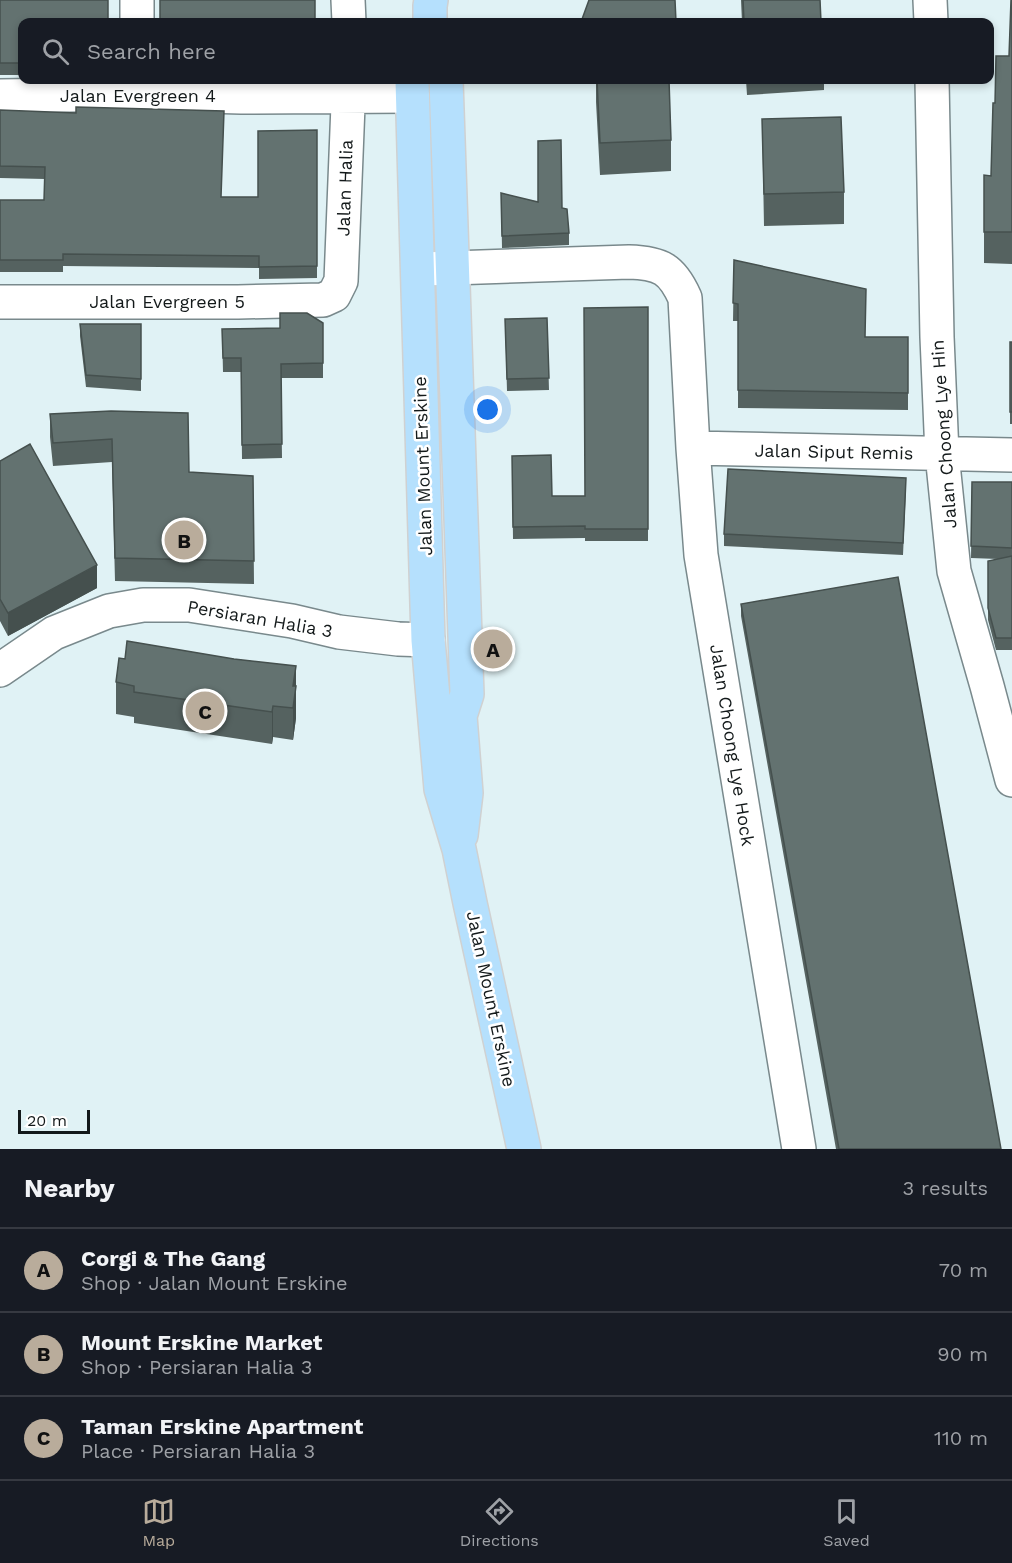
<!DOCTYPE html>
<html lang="en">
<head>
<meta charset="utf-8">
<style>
  :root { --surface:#171b24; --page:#242831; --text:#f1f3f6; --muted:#9ea1a6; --line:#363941; --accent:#b9ac9b }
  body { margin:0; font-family:"Work Sans",sans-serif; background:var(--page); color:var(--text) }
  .scale { position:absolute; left:18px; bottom:15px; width:72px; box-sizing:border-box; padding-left:6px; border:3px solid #13191a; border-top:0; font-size:16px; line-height:21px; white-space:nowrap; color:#13191a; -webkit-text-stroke:4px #fff; paint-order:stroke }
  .you { position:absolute; left:488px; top:410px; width:21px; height:21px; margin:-15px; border:4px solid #fff; border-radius:50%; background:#1a73e8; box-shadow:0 0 0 9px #1a73e833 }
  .badge { display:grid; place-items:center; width:39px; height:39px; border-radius:50%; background:var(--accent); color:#111; font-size:20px; font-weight:700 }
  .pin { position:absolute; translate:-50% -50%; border:3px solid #fff; box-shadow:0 2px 6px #0006 }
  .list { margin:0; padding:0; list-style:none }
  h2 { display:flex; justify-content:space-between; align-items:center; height:78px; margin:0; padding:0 24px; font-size:26px }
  h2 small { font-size:20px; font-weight:400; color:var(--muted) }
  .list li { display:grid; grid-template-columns:39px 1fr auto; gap:18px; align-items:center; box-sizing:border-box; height:84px; padding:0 24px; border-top:2px solid var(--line) }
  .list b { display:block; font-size:22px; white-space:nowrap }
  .list p { margin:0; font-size:20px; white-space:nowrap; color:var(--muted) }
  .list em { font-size:20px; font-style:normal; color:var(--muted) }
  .icon { flex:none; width:33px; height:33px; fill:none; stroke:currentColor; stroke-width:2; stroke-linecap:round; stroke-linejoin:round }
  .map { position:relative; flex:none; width:1012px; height:1149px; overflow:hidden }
  .search { position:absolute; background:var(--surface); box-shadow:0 3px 9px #0003; left:18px; right:18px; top:18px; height:66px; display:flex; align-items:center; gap:15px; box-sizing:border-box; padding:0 21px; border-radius:12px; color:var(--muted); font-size:22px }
  .sheet { height:330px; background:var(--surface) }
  nav { display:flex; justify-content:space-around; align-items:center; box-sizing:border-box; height:84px; border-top:2px solid var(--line); background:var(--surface); font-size:16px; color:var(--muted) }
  nav a { display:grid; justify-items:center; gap:3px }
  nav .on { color:var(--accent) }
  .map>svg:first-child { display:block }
</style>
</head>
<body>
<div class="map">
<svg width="1012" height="1149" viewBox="0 0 1012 1149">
  <rect width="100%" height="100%" fill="#e0f2f5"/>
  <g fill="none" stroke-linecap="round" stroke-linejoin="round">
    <g stroke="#79898c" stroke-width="36">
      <path id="minor" d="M 137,0 L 137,22
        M 348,0 L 349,22
        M 930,0 L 931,22
        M 932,80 L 937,337 L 942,454 L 954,571 L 987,686 L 1012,780
        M 0,96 L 137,94 L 241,97 L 412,96
        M 423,269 L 629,262 C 661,263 672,269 685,298 L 693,448 L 701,555 L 799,1149
        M 0,302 L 238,302 L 323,300 L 334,295 L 341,281 L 349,80
        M 693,448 L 1012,455
        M 0,670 L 54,633 L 109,611 L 143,605 L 189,605 L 292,621 L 339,632 L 398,639 L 428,640"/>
    </g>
    <g stroke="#d0d1d1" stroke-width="36">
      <path id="major" d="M 430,22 L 430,6 L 431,0
        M 412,80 L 428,640 L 441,789 L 459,849 L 470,903 L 524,1149
        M 446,80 C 452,285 461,489 467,694 L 460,716 L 466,793 L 461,835"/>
    </g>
    <use href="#minor" stroke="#fff" stroke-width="33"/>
    <use href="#major" stroke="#b5e0fd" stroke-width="33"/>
  </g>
  <path fill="#556260" d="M 0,0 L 22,22 L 22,75 L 0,75 Z
    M 741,0 L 820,0 L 821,22 L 742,22 Z
    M 1012,0 L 1012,264 L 984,263 L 984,175 L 991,176 L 1009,56 Z
    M 596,80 L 671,140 L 671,171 L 600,175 L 596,102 Z
    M 746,80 L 824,80 L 824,90 L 747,95 Z
    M 0,110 L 221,197 L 258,197 L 317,130 L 317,278 L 259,279 L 259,268 L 63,266 L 63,272 L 0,272 L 0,200 L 44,200 L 45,179 L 0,178 Z
    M 762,119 L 844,192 L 844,224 L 764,226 Z
    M 501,193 L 562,208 L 569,233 L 569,245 L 502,248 Z
    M 734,260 L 866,337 L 908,337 L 908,410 L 738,408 L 738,321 L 733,321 Z
    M 648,307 L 648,541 L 585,541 L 585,538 L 513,539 L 512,456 L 552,496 L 585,496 Z
    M 547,318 L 549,390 L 507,391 L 505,319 Z
    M 323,323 L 323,378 L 281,378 L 282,458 L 242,459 L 241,372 L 223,372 L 222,329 L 280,328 Z
    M 80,324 L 141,324 L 141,391 L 86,387 L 80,336 Z
    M 1010,342 L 1012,342 L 1012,424 L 1010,424 Z
    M 50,414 L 189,472 L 253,476 L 254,584 L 115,581 L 112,462 L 53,466 L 50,437 Z
    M 0,461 L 97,588 L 8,636 L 0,621 Z
    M 972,482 L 1012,482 L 1012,650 L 996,650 L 988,620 L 988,561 L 998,559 L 971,558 Z
    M 906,489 L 903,555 L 724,546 L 724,534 Z
    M 741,604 L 1001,1149 L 836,1149 L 741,616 Z
    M 234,659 L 296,666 L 296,718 L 293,740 L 273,737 L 272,744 L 134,723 L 134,717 L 116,714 L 116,682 Z"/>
  <path fill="#45504e" d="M 97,565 L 97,588 L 8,636 L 8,613 Z
    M 296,666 L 296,718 L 293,740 L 293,686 Z
    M 273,706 L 273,737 L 272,744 L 272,712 Z"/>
  <path fill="#637270" stroke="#45504e" stroke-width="1.5" d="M 0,0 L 108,0 L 108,22 L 22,22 L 22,63 L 0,63 Z
    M 160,0 L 315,0 L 315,22 L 160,22 Z
    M 589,0 L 675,0 L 676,22 L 581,22 Z
    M 743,0 L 820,0 L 821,22 L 744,22 Z
    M 1011,0 L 1012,0 L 1012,232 L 984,232 L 984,175 L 991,176 L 993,103 L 995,103 L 996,56 L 1009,56 Z
    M 597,80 L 669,80 L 671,140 L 600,143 Z
    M 76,107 L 224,111 L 221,197 L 258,197 L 258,131 L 317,130 L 317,266 L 259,267 L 259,256 L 63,254 L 63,260 L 0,260 L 0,200 L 44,200 L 45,167 L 0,166 L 0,110 L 76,113 Z
    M 841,117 L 844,192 L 764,194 L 762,119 Z
    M 561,140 L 562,208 L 567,209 L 569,233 L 502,236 L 501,193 L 538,202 L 538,141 Z
    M 734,260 L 866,289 L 865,337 L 908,337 L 908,393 L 738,390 L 738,304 L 733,303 Z
    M 648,307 L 648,529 L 585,529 L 585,526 L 513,527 L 512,456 L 551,455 L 552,496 L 585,496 L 584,308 Z
    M 280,313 L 307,313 L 323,323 L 323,363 L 281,364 L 282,444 L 242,445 L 241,358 L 223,358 L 222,329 L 280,328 Z
    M 547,318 L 549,378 L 507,379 L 505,319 Z
    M 80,324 L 141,324 L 141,379 L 86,375 Z
    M 1010,342 L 1012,342 L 1012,412 L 1010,412 Z
    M 111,411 L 188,413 L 189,472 L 253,476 L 254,561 L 115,558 L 112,439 L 53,443 L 50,414 Z
    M 30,444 L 97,565 L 8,613 L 0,599 L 0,461 Z
    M 728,469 L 906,478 L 903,543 L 724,534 Z
    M 972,482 L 1012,482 L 1012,548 L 971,546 Z
    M 1012,556 L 1012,638 L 996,638 L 988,608 L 988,561 Z
    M 898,577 L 1001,1149 L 839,1149 L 741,604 Z
    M 127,641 L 234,659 L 296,666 L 293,686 L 296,686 L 293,708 L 273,706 L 272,712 L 134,692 L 134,686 L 116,682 L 119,658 L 125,659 Z"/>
  <g text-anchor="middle" stroke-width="5" stroke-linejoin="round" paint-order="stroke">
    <g font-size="18" fill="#13191a" stroke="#fff">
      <text x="138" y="102">Jalan Evergreen 4</text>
      <text transform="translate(345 188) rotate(-88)" y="6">Jalan Halia</text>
      <text x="167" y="308">Jalan Evergreen 5</text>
      <text transform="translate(944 434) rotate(-94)" y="6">Jalan Choong Lye Hin</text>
      <text transform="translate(834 452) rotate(1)" y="6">Jalan Siput Remis</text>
      <text transform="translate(423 466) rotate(-92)" y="6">Jalan Mount Erskine</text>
      <text transform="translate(260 619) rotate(10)" y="6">Persiaran Halia 3</text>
      <text transform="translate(732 745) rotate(81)" y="6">Jalan Choong Lye Hock</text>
      <text transform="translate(491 999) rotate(78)" y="6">Jalan Mount Erskine</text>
    </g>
  </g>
</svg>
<div class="scale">20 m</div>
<div class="you"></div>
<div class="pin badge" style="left:493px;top:649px">A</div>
<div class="pin badge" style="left:184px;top:540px">B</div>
<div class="pin badge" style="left:205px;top:711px">C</div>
<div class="search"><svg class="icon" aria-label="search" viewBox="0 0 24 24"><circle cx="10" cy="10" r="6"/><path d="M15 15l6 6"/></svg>Search here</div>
</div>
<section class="sheet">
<h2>Nearby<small>3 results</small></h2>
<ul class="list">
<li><span class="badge">A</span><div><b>Corgi &amp; The Gang</b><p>Shop · Jalan Mount Erskine</p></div><em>70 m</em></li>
<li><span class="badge">B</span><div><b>Mount Erskine Market</b><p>Shop · Persiaran Halia 3</p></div><em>90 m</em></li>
<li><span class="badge">C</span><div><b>Taman Erskine Apartment</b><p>Place · Persiaran Halia 3</p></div><em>110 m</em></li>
</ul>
</section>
<nav>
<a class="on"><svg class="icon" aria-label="map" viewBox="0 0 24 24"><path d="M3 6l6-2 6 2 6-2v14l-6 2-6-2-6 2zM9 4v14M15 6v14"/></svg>Map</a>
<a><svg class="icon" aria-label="directions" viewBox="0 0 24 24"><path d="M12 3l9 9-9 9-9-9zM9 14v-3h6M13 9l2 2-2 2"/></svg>Directions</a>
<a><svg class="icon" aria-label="saved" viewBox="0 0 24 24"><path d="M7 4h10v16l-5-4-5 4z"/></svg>Saved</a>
</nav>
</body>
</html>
